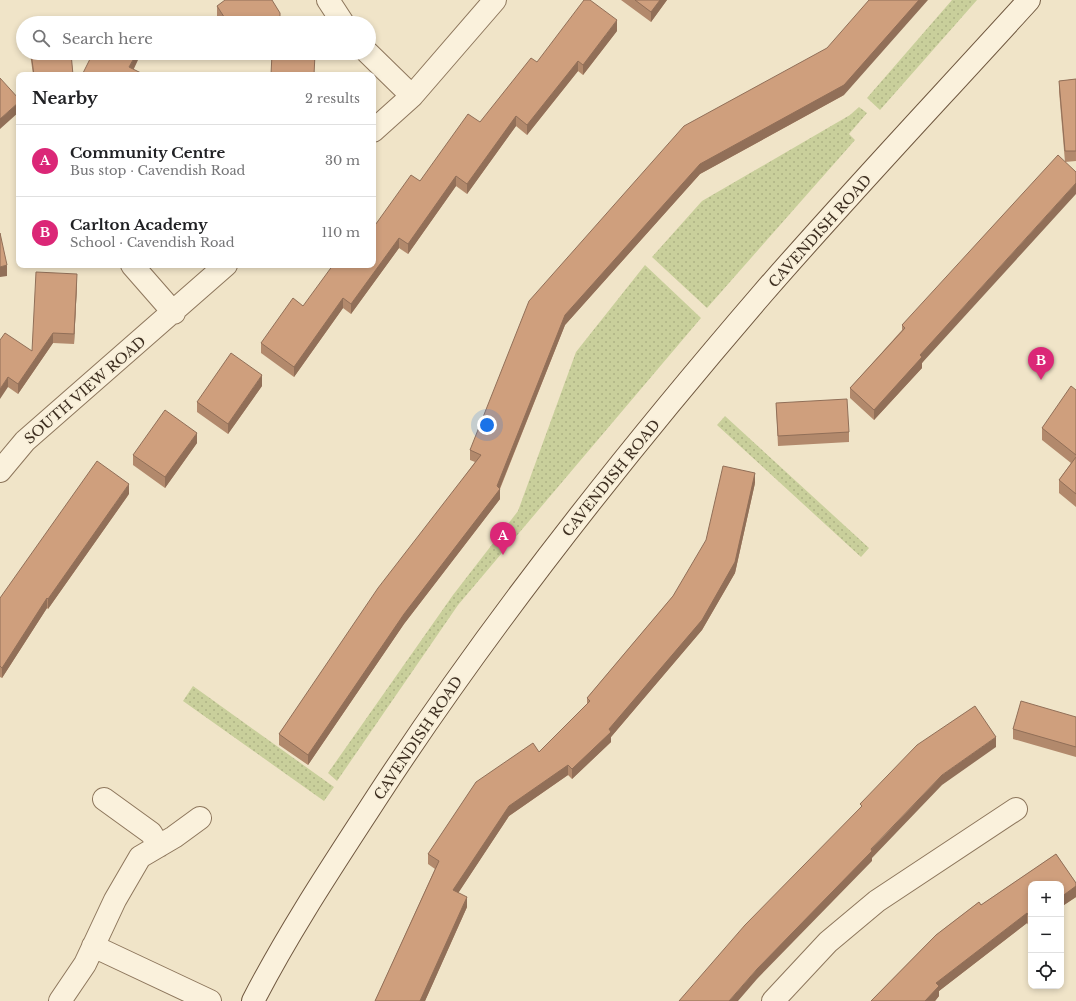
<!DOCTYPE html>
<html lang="en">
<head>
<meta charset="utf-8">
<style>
  :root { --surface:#fff; --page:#f2f2f2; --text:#202124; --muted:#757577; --line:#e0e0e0; --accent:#db2777 }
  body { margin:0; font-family:"Libre Baskerville",serif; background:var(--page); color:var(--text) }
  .controls { position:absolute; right:12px; bottom:12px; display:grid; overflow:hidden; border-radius:8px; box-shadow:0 2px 6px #0003 }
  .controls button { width:36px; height:36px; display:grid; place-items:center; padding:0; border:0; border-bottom:1px solid var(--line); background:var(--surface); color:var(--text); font:20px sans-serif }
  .you { position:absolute; left:487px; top:425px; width:14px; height:14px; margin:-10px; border:3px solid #fff; border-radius:50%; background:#1a73e8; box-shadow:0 0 0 6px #1a73e833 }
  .badge { display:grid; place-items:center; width:26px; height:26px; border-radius:50%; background:var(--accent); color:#fff; font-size:13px; font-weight:700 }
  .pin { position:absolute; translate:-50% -33px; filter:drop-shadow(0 1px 2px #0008) }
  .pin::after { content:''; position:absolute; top:21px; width:14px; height:12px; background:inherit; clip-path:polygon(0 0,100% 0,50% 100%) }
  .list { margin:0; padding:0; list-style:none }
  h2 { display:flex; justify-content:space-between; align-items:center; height:52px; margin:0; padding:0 16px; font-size:17px }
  h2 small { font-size:13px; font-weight:400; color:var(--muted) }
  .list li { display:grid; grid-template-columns:26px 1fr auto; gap:12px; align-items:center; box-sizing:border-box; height:72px; padding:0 16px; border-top:1px solid var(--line) }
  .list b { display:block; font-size:15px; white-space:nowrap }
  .list p { margin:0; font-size:13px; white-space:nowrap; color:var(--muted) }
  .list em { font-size:13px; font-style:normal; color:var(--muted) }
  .icon { flex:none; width:22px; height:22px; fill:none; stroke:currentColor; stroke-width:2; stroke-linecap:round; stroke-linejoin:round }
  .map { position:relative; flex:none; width:1076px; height:1001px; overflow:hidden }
  .search { position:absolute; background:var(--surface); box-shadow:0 2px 6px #0003; left:16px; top:16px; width:360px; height:44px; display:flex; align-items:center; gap:10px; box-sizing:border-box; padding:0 14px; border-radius:22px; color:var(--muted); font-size:15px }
  .panel { position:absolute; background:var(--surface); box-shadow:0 2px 6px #0003; left:16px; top:72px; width:360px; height:196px; border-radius:8px }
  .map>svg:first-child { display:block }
</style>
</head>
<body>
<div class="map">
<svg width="1076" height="1001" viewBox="0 0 1076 1001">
  <defs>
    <pattern id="grass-dots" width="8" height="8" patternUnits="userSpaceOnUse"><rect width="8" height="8" fill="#c9cf9b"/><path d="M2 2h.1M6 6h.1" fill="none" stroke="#aeb285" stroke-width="1.8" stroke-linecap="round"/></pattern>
  </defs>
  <rect width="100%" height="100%" fill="#f0e4c8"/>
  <path fill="url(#grass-dots)" d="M 952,0 L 977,0 L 880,110 L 867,98 Z
    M 859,107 L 867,113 L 849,134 L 855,140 L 707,308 L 652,257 L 702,201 L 850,115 Z
    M 645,265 L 701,318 L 458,605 L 337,781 L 328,773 L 453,595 L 518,511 L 576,352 Z
    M 725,416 L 869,548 L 861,557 L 717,425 Z
    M 193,686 L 334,787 L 324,801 L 183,701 Z"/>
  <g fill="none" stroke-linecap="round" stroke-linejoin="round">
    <g stroke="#8d765c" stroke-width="24">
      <path id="street" d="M 328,0 L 343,23
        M 368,53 L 412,96
        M 373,131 L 412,96 L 495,0
        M 132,265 L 174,313
        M 0,471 L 25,441 L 226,265
        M 104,799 L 151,833 L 159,846
        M 93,946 L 210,1001
        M 60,1001 L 85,964 L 115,900 L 140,857 L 174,837 L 200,818
        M 773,1001 L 828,942 L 877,901 L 1016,809"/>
    </g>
    <g stroke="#6f573f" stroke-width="24">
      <path id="secondary" d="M 253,1001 C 290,929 335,862 379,794 C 494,618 626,452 763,293 C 849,194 940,98 1029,0"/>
    </g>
    <use href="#street" stroke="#faf1dc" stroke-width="22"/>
    <use href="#secondary" stroke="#faf1dc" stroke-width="22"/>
  </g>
  <path fill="#b2896c" d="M 621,0 L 667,0 L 651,22 Z
    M 217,6 L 280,23 L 221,23 L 217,17 Z
    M 617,31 L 583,75 L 578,71 L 527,135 L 516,126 L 467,194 L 456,186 L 408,254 L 399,248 L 351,314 L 343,308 L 294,377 L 261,353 L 261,343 L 303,306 L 373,265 L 420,181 L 480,122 L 537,62 Z
    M 30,53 L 71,53 L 73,75 L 33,75 Z
    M 241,53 L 251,53 L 244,58 Z
    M 1076,79 L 1076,161 L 1065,162 L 922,363 L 922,368 L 874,420 L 850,398 L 850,388 L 902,330 L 902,325 L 1065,162 L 1059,91 L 1059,81 Z
    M 844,95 L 700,174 L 565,325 L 500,489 L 500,499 L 404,624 L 308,765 L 279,745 L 279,734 L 475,462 L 470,460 L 470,450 L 684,126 Z
    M 77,284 L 74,344 L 53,343 L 18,394 L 8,387 L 0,340 L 32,351 Z
    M 262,386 L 228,434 L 197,412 L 197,402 Z
    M 1076,390 L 1076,507 L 1059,493 L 1059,480 L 1071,463 L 1042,440 L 1042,428 Z
    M 776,403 L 849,432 L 849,442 L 778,446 Z
    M 197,443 L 165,488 L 133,465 L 133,455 Z
    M 755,483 L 735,573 L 702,630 L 611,737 L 611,742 L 572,779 L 568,775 L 509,816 L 458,893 L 467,907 L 425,1001 L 375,1001 L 435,869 L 428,864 L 428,854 L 539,752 L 587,704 L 587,698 L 673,596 Z
    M 129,494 L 48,609 L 47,608 L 2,678 L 0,677 L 0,598 Z
    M 1076,717 L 1076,757 L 1013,739 L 1013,729 Z
    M 1056,854 L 1076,883 L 1076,897 L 1061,907 L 1061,884 L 1031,884 L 1031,927 L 1030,928 L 1027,923 L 939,991 L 939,996 L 935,1001 L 871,1001 L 936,935 L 979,902 L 981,905 Z"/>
  <path fill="#916f58" d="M 660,0 L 667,0 L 651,22 L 651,12 Z
    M 919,0 L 928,0 L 844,95 L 700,174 L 565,325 L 499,490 L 500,489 L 500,499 L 404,624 L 308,765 L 308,755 L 404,614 L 497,486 L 565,315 L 700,164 Z
    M 617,20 L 617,31 L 583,75 L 583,65 Z
    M 137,53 L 138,53 L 138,60 L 131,75 L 129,67 Z
    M 244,53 L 251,53 L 244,58 Z
    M 578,61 L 578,71 L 527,135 L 527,125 Z
    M 19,102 L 19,112 L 0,129 L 0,119 Z
    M 516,116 L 516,126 L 467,194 L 467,184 Z
    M 456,176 L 456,186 L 408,254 L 408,244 Z
    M 1076,183 L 1076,194 L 922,363 L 922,368 L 874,420 L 874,410 L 920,355 Z
    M 399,238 L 399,248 L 351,314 L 351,304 Z
    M 7,265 L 7,276 L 0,277 L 0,267 Z
    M 77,274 L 77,284 L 74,344 L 74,334 Z
    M 343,298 L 343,308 L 294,377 L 294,367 Z
    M 53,333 L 53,343 L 18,394 L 18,384 Z
    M 262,375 L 262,386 L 228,434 L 228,424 Z
    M 8,377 L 8,387 L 0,399 L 0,389 Z
    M 197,433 L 197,443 L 165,488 L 165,477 Z
    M 755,473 L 755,483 L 735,573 L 702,630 L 611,737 L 611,742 L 572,779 L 572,769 Z
    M 129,484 L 129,494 L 48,609 L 48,599 Z
    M 47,598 L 47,608 L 2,678 L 2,668 Z
    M 996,737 L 996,747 L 942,785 L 872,858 L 872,861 L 757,979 L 738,1001 L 729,1001 L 757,969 L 942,775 Z
    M 568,765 L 568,775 L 509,816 L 453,901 L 453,890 L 509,806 Z
    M 1076,886 L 1076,897 L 1061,907 L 1061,897 Z
    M 467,897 L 467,907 L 425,1001 L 420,1001 Z
    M 1027,913 L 1027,923 L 939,991 L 939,996 L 935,1001 L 925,1001 L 936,983 Z
    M 1031,917 L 1031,927 L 1030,928 L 1030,918 Z"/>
  <path fill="#cf9f7d" stroke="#916f58" d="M 225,0 L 272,0 L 280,13 L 280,23 L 228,23 L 217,6 Z
    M 584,0 L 590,0 L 617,20 L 583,65 L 578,61 L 527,125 L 516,116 L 467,184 L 456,176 L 408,244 L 399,238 L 351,304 L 343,298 L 294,367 L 261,343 L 293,298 L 303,306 L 333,265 L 373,265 L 373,228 L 411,175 L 420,181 L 468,114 L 480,122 L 531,58 L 537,62 Z
    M 635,0 L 660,0 L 651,12 Z
    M 869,0 L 919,0 L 844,85 L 700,164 L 565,315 L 497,486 L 500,489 L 404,614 L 308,755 L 279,734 L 378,588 L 481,455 L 470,450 L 529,301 L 684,126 L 827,48 Z
    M 31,53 L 71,53 L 73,75 L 34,75 Z
    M 93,53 L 137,53 L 129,67 L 145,75 L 82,75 Z
    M 272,53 L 315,54 L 314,75 L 271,75 Z
    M 0,78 L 19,99 L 19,102 L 0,119 Z
    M 1076,79 L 1076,151 L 1065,151 L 1059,81 Z
    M 1058,155 L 1076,172 L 1076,183 L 920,355 L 922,357 L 874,410 L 850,388 L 905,328 L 902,325 Z
    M 0,233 L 7,265 L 0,267 Z
    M 36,272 L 77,274 L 74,334 L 53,333 L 18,384 L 8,377 L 0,389 L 0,340 L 5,333 L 32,351 Z
    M 231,353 L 262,375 L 228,424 L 197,402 Z
    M 1071,386 L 1076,390 L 1076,455 L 1042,428 Z
    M 847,399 L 849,432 L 778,436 L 776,403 Z
    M 165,410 L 197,433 L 165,477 L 133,455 Z
    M 1076,457 L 1076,494 L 1059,480 Z
    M 97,461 L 129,484 L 48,599 L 47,598 L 2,668 L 0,666 L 0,598 Z
    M 723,466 L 755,473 L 735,562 L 702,620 L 609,729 L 611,732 L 572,769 L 568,765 L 509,806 L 453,890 L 467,897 L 420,1001 L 375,1001 L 439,861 L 428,854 L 476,782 L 533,743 L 539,752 L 590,701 L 587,698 L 673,596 L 706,540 Z
    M 1021,701 L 1076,717 L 1076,747 L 1013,729 Z
    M 975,706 L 996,737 L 942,775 L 871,849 L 872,851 L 757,969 L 729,1001 L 679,1001 L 745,925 L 862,806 L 860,804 L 917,745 Z
    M 1056,854 L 1076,883 L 1076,886 L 1061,897 L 1061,884 L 1031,884 L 1031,917 L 1030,918 L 1027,913 L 936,983 L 939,986 L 925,1001 L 871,1001 L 936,935 L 979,902 L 981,905 Z"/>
  <g text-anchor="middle" stroke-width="3" stroke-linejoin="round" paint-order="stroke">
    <g font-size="14" fill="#3d2e20" stroke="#f7eed8">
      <text transform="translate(820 231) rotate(-48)" y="5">CAVENDISH ROAD</text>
      <text transform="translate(85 390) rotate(-41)" y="5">SOUTH VIEW ROAD</text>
      <text transform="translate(611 478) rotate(-51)" y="5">CAVENDISH ROAD</text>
      <text transform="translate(418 738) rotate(-56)" y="5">CAVENDISH ROAD</text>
    </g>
  </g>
</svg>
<div class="controls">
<button>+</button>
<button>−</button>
<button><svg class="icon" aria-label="locate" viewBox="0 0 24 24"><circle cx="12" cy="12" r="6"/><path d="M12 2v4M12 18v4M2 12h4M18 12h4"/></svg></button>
</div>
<div class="you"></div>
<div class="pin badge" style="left:503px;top:555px">A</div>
<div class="pin badge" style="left:1041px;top:380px">B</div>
<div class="search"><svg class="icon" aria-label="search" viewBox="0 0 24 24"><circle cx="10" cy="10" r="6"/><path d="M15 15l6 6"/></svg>Search here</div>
<section class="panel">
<h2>Nearby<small>2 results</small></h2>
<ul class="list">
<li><span class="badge">A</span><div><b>Community Centre</b><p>Bus stop · Cavendish Road</p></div><em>30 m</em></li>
<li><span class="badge">B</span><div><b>Carlton Academy</b><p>School · Cavendish Road</p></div><em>110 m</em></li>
</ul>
</section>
</div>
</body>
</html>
